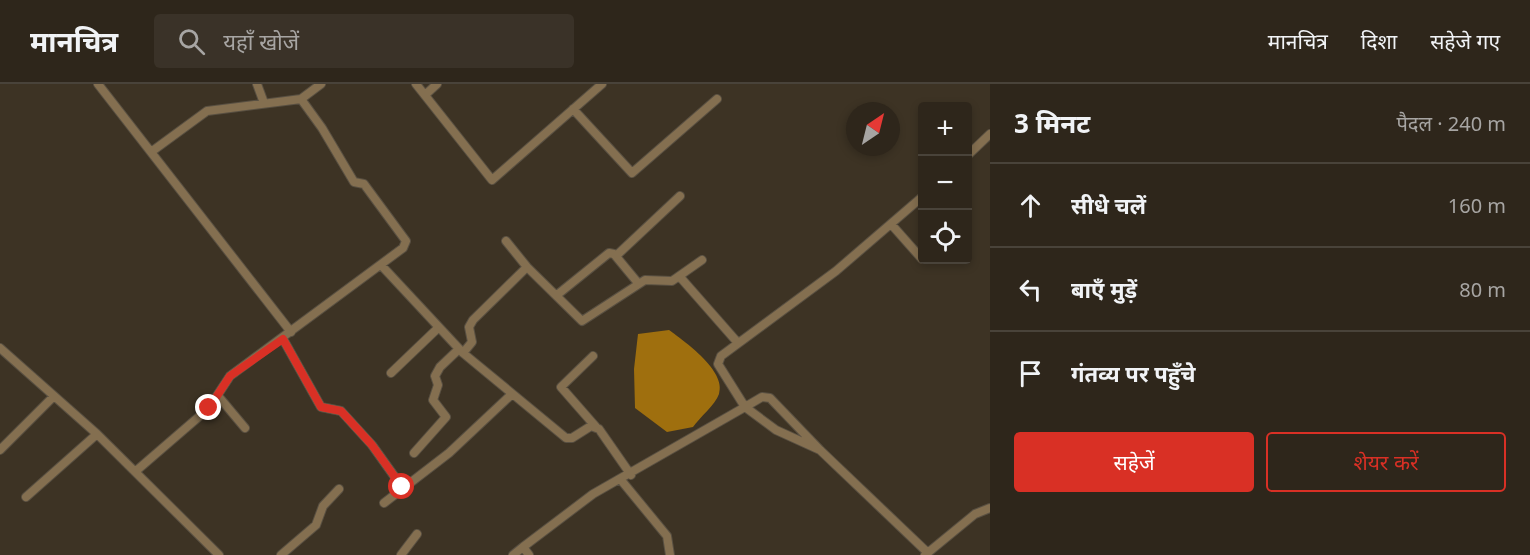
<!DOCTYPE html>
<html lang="hi">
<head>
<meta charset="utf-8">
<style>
  :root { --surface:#2e261b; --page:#3a3228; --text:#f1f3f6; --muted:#a7a5a3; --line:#49433a; --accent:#d93025 }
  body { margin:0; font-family:"Noto Sans","Noto Sans Devanagari",sans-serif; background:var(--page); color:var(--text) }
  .controls { position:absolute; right:18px; top:18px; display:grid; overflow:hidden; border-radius:6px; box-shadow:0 3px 9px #0003 }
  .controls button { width:54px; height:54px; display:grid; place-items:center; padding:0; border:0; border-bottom:2px solid var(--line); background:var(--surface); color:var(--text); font:30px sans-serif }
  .compass { position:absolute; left:846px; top:18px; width:54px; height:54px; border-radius:50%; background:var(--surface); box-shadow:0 3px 9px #0003; rotate:35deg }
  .stop { position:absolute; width:18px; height:18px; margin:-14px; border:4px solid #d93025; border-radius:50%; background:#fff }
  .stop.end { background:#d93025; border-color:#fff; box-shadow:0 2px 6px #0008 }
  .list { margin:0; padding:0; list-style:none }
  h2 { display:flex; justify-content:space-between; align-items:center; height:78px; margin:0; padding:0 24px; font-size:26px }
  h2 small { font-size:20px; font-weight:400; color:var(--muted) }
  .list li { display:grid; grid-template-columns:39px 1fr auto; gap:18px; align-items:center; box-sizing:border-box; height:84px; padding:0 24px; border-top:2px solid var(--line) }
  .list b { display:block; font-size:22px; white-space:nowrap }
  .list em { font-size:20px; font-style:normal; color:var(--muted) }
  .actions { display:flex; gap:12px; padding:18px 24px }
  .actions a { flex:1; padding:14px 0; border:2px solid var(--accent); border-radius:6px; text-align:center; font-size:21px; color:var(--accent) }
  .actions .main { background:var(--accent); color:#fff }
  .icon { flex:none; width:33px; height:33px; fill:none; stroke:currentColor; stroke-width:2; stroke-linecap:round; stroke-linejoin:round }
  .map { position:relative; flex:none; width:990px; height:471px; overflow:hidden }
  header { display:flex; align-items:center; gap:36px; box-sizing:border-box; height:84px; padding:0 30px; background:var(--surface); border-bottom:2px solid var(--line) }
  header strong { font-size:28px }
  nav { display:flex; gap:33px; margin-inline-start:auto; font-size:21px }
  .search { width:420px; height:54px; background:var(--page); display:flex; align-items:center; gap:15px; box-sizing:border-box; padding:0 21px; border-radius:6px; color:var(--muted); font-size:22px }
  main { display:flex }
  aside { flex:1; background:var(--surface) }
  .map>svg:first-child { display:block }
</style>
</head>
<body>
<header>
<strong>मानचित्र</strong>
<div class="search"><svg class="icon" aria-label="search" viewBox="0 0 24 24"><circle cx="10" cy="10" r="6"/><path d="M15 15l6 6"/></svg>यहाँ खोजें</div>
<nav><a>मानचित्र</a><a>दिशा</a><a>सहेजे गए</a></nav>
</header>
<main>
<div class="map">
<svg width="990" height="471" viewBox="0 0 990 471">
  <rect width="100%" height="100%" fill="#3d3324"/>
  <path fill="#9f6f0e" d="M 669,246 C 684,257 727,287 719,310 C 715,321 700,333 693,343 L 667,348 L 635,324 L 634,285 L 638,250 Z"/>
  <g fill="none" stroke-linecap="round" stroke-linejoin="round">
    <g stroke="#595042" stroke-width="10">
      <path id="minor" d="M 98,0 L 291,248
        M 257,0 L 264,19
        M 416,0 L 492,96 L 602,0
        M 425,11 L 437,0
        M 301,15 L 321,0
        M 573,25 L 632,89 L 717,15
        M 968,71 L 990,50
        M 891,140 L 922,175
        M 506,157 L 527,183 L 582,237 L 645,196 L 672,197 L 702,176
        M 616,172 L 680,112
        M 381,181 L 463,269 L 566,354 L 572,354 L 591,342 L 599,345 L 631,391
        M 680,193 L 738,259
        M 557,211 L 609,169 L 614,170 L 638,199
        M 283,255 L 321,323 L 341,327 L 372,361 L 402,403
        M 0,264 L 97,350 L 219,471
        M 463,269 L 472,258 L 469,243 L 473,236 L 527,183
        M 593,272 L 561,303 L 596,343
        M 391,289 L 438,244
        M 219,313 L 245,344
        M 0,366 L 54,312
        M 820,366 L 776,346 L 745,323 L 762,313 L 770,314 L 820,366 L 928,469
        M 414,369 L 446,333 L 433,316 L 438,301 L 435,292 L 440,283 L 459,265
        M 136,387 L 209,324 L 230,292 L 403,164 L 406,157 L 364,100 L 354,98 L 322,44 L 301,15 L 207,27 L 151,68
        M 621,396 L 667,452 L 670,471
        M 26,413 L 97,350
        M 384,419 L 449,369 L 512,310
        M 281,471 L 316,441 L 323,422 L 339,405
        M 401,471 L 417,450
        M 513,471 L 523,463
        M 529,471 L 523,463 L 593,410 L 745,323 L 718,280 L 721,272 L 836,187 L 922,113
        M 925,471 L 975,430 L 990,424"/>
    </g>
    <use href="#minor" stroke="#846f50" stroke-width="8"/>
  </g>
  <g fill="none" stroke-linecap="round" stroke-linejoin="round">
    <path stroke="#d93025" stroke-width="8" d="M 209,324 L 230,292 L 283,255 L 321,323 L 341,327 L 372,361 L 402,403"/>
  </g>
</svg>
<div class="controls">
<button>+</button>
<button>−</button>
<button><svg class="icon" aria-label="locate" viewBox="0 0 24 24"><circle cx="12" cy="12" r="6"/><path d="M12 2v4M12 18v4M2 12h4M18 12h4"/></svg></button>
</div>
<svg class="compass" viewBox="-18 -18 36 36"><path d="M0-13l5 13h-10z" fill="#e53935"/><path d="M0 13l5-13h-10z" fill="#a7a5a3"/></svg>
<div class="stop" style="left:402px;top:403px"></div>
<div class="stop end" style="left:209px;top:324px"></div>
</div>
<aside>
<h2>3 मिनट<small>पैदल · 240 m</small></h2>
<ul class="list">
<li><svg class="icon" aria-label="ahead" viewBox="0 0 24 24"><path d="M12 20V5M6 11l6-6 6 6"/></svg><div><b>सीधे चलें</b></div><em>160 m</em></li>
<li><svg class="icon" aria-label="left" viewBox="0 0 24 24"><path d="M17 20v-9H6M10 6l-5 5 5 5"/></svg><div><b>बाएँ मुड़ें</b></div><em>80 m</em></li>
<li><svg class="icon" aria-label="arrive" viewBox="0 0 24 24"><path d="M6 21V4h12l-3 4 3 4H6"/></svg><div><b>गंतव्य पर पहुँचे</b></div></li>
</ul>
<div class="actions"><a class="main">सहेजें</a><a>शेयर करें</a></div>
</aside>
</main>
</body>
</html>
